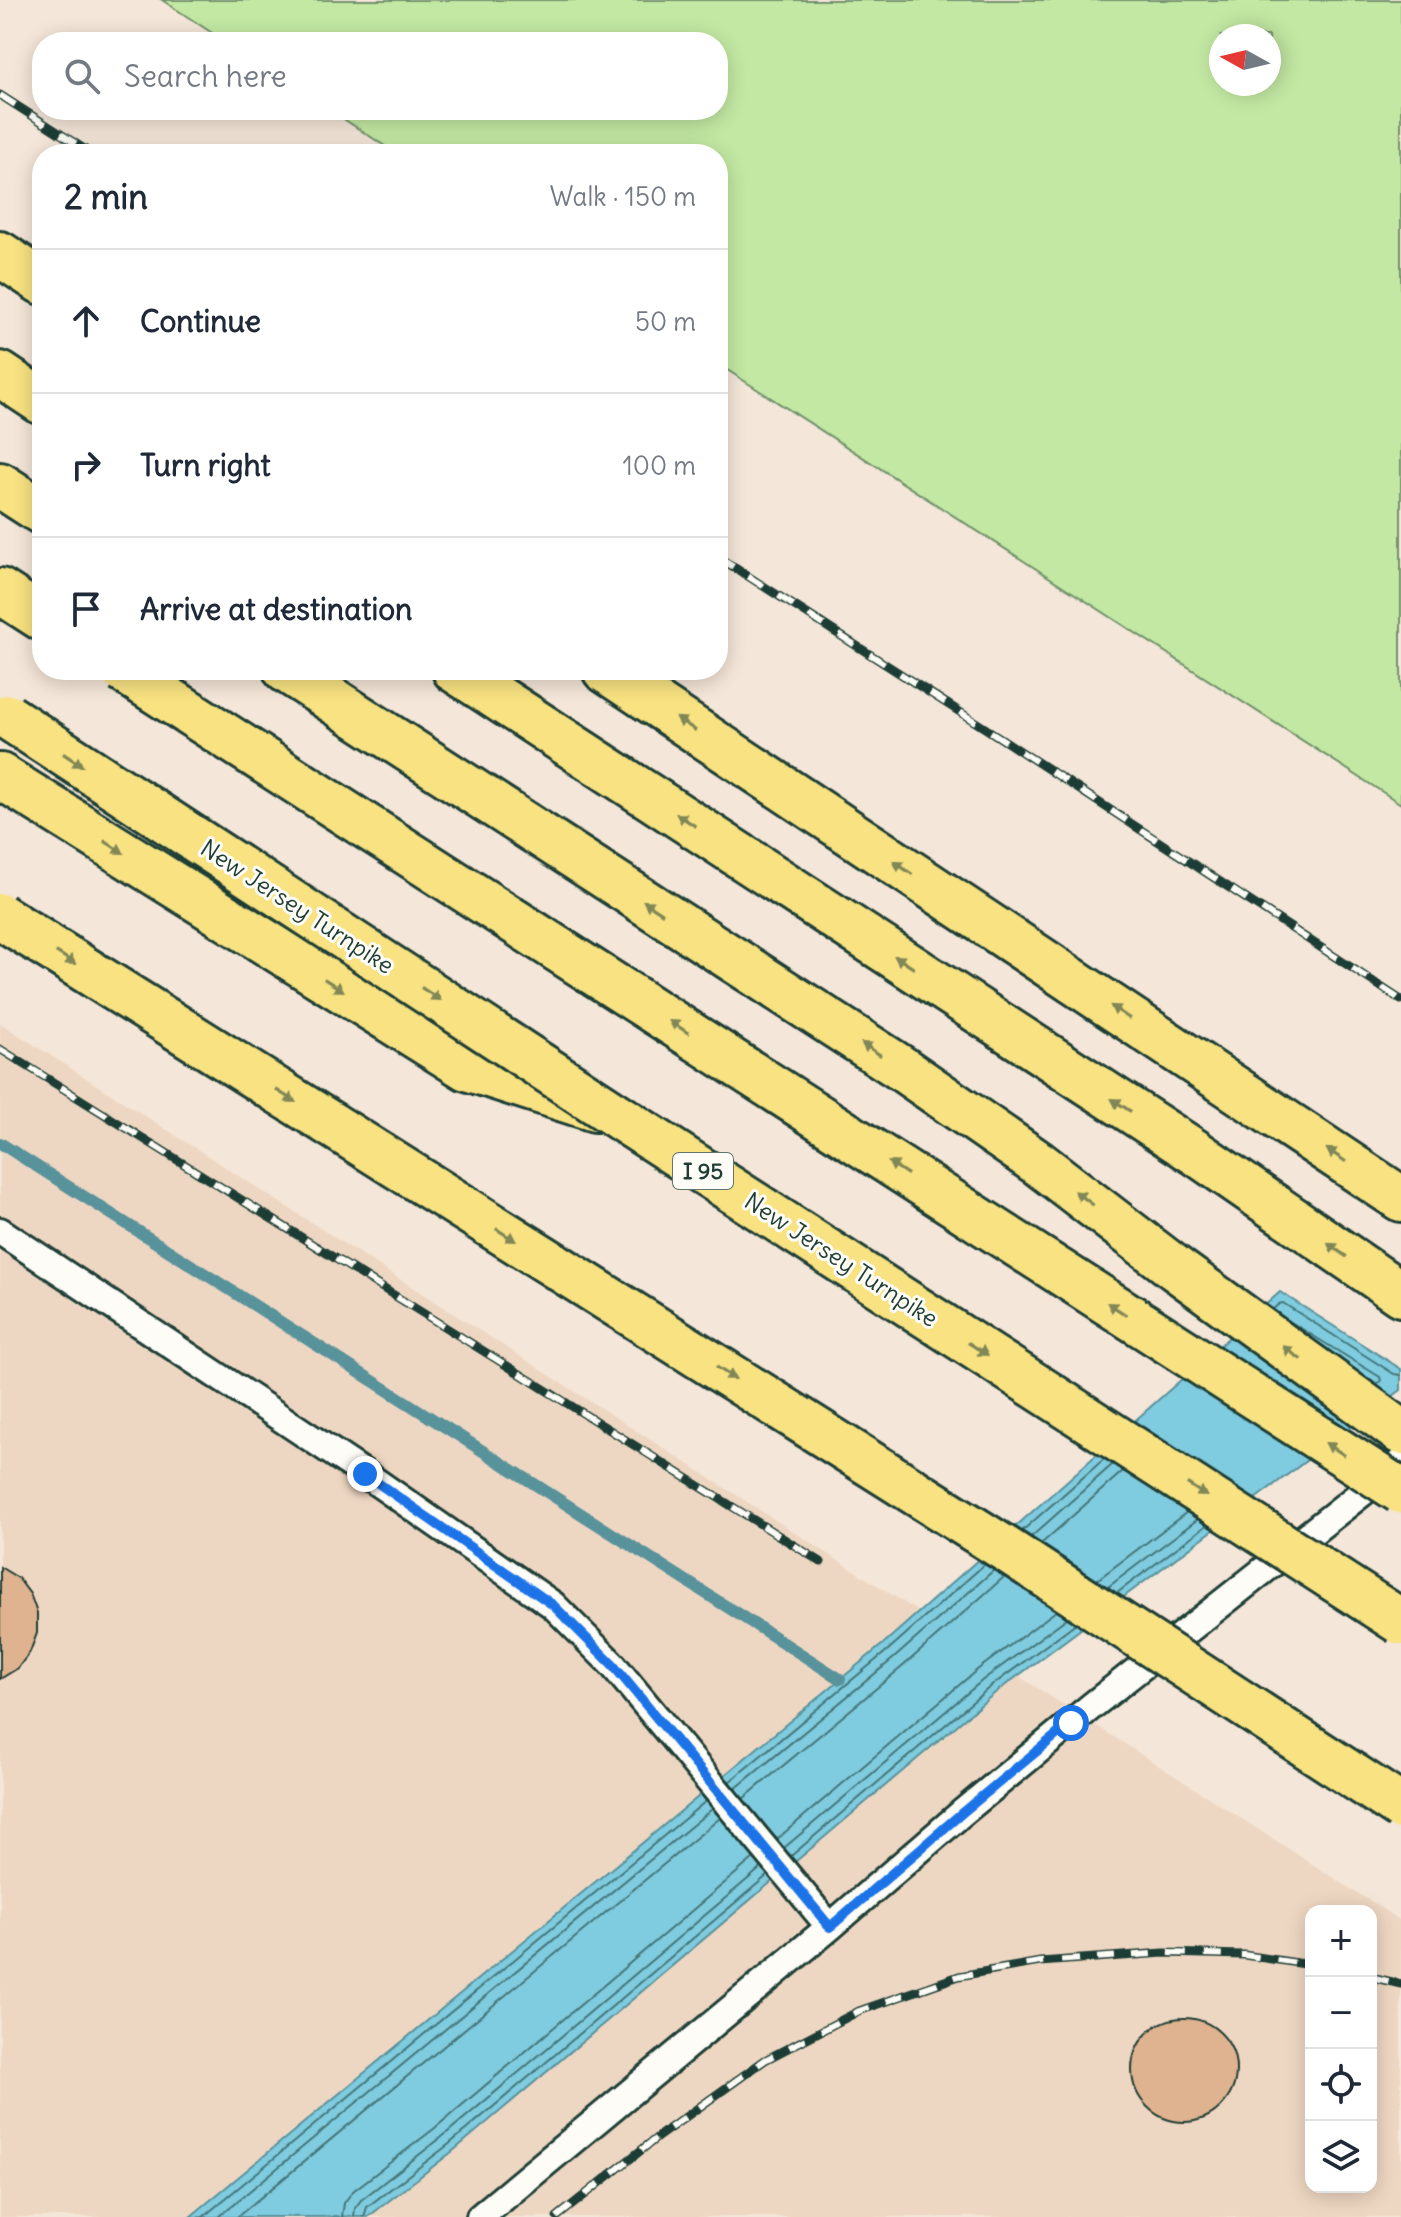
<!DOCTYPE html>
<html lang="en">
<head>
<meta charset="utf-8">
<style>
  :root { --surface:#fff; --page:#f2f2f3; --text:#1f2937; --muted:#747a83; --line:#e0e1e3 }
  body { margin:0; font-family:Delius,sans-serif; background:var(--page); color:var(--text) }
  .controls { position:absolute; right:24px; bottom:24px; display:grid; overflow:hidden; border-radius:16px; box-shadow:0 4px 20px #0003 }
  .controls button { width:72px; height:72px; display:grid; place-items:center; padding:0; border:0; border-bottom:2px solid var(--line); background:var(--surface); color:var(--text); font:40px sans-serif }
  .compass { position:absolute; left:1209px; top:24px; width:72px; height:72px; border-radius:50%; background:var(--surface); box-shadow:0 4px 20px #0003; rotate:278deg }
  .stop { position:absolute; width:24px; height:24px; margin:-18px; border:6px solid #1a73e8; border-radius:50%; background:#fff }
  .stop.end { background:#1a73e8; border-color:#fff; box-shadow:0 2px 8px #0008 }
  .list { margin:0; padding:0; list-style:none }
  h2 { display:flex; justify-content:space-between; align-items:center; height:104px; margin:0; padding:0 32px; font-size:34px }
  h2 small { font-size:26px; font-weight:400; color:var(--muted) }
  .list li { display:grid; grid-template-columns:52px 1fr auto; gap:24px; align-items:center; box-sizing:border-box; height:144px; padding:0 32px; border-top:2px solid var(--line) }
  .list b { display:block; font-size:30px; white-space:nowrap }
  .list em { font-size:26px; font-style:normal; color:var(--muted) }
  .icon { flex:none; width:44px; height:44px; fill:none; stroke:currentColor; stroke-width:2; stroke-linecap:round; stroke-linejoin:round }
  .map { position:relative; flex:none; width:1401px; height:2217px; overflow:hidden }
  .search { position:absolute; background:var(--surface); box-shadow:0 4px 20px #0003; left:32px; top:32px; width:696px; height:88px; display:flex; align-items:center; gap:20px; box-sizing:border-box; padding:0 28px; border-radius:32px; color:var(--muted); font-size:30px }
  .panel { position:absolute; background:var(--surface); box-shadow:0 4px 20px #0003; left:32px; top:144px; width:696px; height:536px; border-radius:32px }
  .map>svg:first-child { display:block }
</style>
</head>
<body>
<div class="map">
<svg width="1401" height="2217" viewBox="0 0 1401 2217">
  <rect width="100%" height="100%" fill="#f4e6d8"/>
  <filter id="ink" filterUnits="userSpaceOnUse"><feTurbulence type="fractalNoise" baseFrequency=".0125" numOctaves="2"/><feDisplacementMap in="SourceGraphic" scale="16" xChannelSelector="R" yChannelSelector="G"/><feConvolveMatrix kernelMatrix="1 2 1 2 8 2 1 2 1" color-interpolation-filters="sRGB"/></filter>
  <g filter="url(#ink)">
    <path fill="#eed7c2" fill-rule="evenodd" d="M 0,1023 L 1401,1921 L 1401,2217 L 0,2217 ZM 1311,1911 L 1371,1911 L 1371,2187 L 1311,2187 Z"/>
    <path fill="#c3e8a3" stroke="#71926c" stroke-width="2" fill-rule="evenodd" d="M 162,0 L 1401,0 L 1401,804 L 718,364 L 718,154 L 397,154 L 330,110 L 718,110 L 718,42 L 226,42 ZM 1221,36 L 1269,36 L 1269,84 L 1221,84 Z"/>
    <path fill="#7fcbdf" stroke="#59929b" stroke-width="2" d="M 1280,1292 L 1401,1369 L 1401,1390 L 995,1693 L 453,2151 L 368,2217 L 190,2217 L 883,1644 Z"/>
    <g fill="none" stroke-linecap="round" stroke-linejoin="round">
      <path stroke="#457678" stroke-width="2" d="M 1273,1309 L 1279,1304 L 1283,1303 L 1394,1374 L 1401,1375
        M 1281,1316 L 1380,1377 L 1381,1381 L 1377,1385
        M 1022,1531 L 1104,1459
        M 1031,1537 L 1113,1464
        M 1041,1544 L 1123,1471
        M 1097,1580 L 1187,1512
        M 1108,1587 L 1198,1519
        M 1117,1593 L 1207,1525
        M 729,1782 L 888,1650 L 985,1564
        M 735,1789 L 894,1658 L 994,1570
        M 743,1799 L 902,1667 L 1004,1577
        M 777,1839 L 977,1670 L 1056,1611
        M 784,1848 L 984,1679 L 1067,1618
        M 791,1856 L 990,1687 L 1076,1623
        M 203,2217 L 706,1801
        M 218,2217 L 712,1809
        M 237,2217 L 720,1818
        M 342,2217 L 344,2203 L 353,2191 L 435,2128 L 754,1858
        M 354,2217 L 355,2208 L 361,2200 L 442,2137 L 761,1868
        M 364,2217 L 367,2207 L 448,2145 L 768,1875"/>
      <path stroke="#59929b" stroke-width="12" d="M 0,1143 L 840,1679"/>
    </g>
    <path fill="#dfb38f" stroke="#1f3d34" stroke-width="2" d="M 0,1567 L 18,1578 L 30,1594 L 37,1613 L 37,1633 L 30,1652 L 18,1668 L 0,1679 Z
      M1132 2070a52 52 0 1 1 104 0a52 52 0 1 1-104 0Z"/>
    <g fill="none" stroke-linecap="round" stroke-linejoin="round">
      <g stroke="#1f3d34" stroke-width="32">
        <path id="lane" d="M 0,1231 L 365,1474 L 553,1605 L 613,1665 L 830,1927
          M 480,2217 L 830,1927 L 963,1812 L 1093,1705 L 1401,1462"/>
      </g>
      <g stroke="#1f3d34" stroke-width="50">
        <path id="highway" d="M 0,254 L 42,282
          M 0,374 L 42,402
          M 0,485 L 42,512
          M 0,591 L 42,618
          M 286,670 L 901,1068 L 1038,1163 L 1175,1268 L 1401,1432
          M 455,670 L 1195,1152 L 1401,1294
          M 605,670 L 1401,1199
          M 0,776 L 467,1068 L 595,1109"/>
      </g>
      <use href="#lane" stroke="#fdfcf7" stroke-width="26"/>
      <use href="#highway" stroke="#f8e281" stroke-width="44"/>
      <g stroke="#1f3d34" stroke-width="9">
        <path id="rail" d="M 0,95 L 92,154
          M 718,557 L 1002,739 L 1401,1000
          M 0,1049 L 821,1562
          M 1371,1977 L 1401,1984
          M 557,2217 L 659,2136 L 765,2060 L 859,2011 L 959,1976 L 1040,1962 L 1164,1953 L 1244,1955 L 1311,1965"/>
      </g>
      <use href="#rail" stroke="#fdfcf7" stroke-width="6" stroke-dasharray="18" stroke-linecap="butt"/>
      <g stroke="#1f3d34" stroke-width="50" stroke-linecap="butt">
        <path id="highway-bridge" d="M 123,670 L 1401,1491
          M 8,717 L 619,1117 L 1401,1622
          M 0,916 L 1007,1550 L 1401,1807"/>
      </g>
      <use href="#highway-bridge" stroke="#f8e281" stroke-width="44"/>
    </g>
    <defs><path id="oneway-solid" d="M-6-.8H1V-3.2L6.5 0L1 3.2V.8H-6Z" transform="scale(2)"/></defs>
    <g fill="#818757">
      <use href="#oneway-solid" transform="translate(686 724) rotate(-146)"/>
      <use href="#oneway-solid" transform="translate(73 760) rotate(33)"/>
      <use href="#oneway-solid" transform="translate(686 820) rotate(-147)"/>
      <use href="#oneway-solid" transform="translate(114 847) rotate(32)"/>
      <use href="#oneway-solid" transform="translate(903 868) rotate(-146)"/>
      <use href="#oneway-solid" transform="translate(653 907) rotate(-147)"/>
      <use href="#oneway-solid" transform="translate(66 958) rotate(32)"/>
      <use href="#oneway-solid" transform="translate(904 962) rotate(-147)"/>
      <use href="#oneway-solid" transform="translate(334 985) rotate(32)"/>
      <use href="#oneway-solid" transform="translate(431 994) rotate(33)"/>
      <use href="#oneway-solid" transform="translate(1120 1012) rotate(-146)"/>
      <use href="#oneway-solid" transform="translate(679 1027) rotate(-147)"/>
      <use href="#oneway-solid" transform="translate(871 1049) rotate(-147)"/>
      <use href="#oneway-solid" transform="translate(286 1096) rotate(32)"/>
      <use href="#oneway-solid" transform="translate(1121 1105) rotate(-147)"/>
      <use href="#oneway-solid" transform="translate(1336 1155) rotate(-146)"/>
      <use href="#oneway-solid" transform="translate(898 1168) rotate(-147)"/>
      <use href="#oneway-solid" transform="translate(1084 1198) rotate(-143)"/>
      <use href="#oneway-solid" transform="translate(506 1235) rotate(32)"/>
      <use href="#oneway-solid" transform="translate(1337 1250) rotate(-145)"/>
      <use href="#oneway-solid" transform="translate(1117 1309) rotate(-147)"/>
      <use href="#oneway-solid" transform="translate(978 1349) rotate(33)"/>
      <use href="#oneway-solid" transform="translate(1292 1353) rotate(-144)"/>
      <use href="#oneway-solid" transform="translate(726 1373) rotate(32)"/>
      <use href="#oneway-solid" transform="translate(1335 1449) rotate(-147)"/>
      <use href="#oneway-solid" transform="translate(1197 1490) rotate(33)"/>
    </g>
  </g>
  <g fill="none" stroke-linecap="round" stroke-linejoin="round" filter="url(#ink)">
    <path stroke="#1a73e8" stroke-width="10" d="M 365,1474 L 553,1605 L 613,1665 L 830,1927 L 963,1812 L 1071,1723"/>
  </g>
  <g text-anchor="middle" stroke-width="6" stroke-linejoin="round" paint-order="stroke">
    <rect fill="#fdfcf7" stroke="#62766e" stroke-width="2" x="673" y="1153" width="60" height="36" rx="6"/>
    <g font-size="22" font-weight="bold" fill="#1f3d34">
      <text x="703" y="1179">I 95</text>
    </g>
    <g font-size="24" fill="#1f3d34" stroke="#fdfcf7">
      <text transform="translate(297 907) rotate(33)" y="8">New Jersey Turnpike</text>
      <text transform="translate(841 1260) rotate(33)" y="8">New Jersey Turnpike</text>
    </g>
  </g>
</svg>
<div class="controls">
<button>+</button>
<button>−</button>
<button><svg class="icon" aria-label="locate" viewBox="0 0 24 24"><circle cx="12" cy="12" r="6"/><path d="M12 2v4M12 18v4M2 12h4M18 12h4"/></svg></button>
<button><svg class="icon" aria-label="layers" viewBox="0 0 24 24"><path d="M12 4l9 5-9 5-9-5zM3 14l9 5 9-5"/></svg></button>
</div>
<svg class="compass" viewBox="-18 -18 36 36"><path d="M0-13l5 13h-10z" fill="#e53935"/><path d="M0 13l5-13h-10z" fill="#747a83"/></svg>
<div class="stop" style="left:1071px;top:1723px"></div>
<div class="stop end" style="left:365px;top:1474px"></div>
<div class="search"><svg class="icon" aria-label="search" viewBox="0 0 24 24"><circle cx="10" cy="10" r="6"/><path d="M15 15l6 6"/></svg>Search here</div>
<section class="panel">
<h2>2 min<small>Walk · 150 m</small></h2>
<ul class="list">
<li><svg class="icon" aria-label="ahead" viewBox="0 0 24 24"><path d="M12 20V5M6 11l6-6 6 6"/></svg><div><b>Continue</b></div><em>50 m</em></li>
<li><svg class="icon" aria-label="right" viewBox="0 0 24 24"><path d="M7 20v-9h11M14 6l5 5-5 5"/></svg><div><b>Turn right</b></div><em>100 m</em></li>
<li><svg class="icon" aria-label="arrive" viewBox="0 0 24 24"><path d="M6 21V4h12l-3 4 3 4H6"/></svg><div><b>Arrive at destination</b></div></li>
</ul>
</section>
</div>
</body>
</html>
